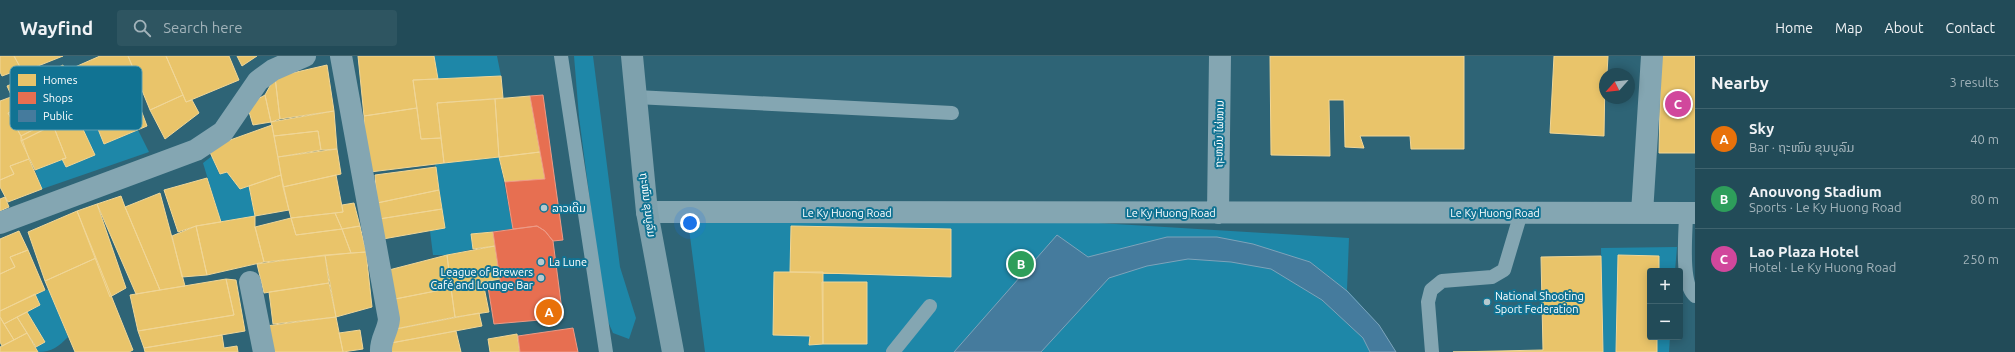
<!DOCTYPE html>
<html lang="en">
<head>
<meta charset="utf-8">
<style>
  :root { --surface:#224b58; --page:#2e5561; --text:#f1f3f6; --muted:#a2b3ba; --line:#3f636e; --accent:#90b9f0 }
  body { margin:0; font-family:Ubuntu,"Noto Sans Lao",sans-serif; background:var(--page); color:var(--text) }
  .controls { position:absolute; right:12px; bottom:12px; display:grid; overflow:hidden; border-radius:4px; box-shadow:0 2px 10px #0003 }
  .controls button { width:36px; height:36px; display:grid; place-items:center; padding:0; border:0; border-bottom:1px solid var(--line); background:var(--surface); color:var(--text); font:20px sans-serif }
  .compass { position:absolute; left:1599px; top:12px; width:36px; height:36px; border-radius:50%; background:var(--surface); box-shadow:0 2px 10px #0003; rotate:243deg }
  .you { position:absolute; left:690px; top:167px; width:14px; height:14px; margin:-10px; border:3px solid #fff; border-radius:50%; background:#1a73e8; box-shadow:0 0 0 6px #1a73e833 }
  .badge { display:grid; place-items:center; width:26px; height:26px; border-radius:50%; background:var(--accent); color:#fff; font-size:13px; font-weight:700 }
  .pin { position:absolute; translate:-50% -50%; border:2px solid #fff; box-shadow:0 1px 4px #0006 }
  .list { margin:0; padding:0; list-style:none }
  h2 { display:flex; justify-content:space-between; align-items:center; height:52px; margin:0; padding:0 16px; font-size:17px }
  h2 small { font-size:13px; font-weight:400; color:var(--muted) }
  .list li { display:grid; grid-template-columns:26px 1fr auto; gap:12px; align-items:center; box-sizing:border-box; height:60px; padding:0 16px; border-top:1px solid var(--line) }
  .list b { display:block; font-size:15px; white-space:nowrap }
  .list p { margin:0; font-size:13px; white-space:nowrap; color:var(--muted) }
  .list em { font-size:13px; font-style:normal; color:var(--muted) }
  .icon { flex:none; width:22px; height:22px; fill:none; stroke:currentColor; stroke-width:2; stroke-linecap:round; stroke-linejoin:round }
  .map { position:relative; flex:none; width:1695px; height:296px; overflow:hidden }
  header { display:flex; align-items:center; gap:24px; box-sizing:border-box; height:56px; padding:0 20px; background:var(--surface); border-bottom:1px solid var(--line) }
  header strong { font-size:19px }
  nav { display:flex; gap:22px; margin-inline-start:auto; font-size:14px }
  .search { width:280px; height:36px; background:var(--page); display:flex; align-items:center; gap:10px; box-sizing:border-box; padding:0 14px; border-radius:4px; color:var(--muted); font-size:15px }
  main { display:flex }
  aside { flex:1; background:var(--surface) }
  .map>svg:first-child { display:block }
</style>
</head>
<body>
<header>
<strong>Wayfind</strong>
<div class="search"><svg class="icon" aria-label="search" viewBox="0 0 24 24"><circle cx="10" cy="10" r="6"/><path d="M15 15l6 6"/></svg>Search here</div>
<nav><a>Home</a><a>Map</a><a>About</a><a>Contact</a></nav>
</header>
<main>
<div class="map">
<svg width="1695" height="296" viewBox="0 0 1695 296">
  <rect width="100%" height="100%" fill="#2e6476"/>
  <path fill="#1e87a8" d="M 434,0 L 497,0 L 501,20 L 438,23 Z
    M 574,0 L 593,0 L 620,211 L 636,262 L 629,283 L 613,277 L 605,259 L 579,61 Z
    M 74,37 L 89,50 L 104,88 L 138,74 L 149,96 L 42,133 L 35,114 L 62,103 L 66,111 L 95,99 L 67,39 Z
    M 212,100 L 219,118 L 227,116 L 249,130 L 255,160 L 221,166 L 203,107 Z
    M 499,101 L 513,173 L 471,178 L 473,193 L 447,199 L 433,199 L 430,175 L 445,172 L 435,108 Z
    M 688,165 L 1099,167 L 1349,182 L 1347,234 L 1379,269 L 1396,296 L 705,296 Z
    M 1677,191 L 1675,215 L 1659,215 L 1659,200 L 1618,199 L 1616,296 L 1603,296 L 1601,192 Z
    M 49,233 L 68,281 C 59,290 52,296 38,296 L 36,291 L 44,286 L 27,256 L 40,249 L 35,238 Z
    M 1657,281 L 1670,281 L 1669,296 L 1657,296 Z"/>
  <path fill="#e9c46a" stroke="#f0d697" d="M 0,0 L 14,0 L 21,13 L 2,20 L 0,16 Z
    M 14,0 L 63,0 L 23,16 Z
    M 100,0 L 128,0 L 137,21 L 129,22 L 86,43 L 89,50 L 79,53 L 66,15 Z
    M 128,0 L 166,0 L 183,39 L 150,54 Z
    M 166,0 L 229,0 L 239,24 L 186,46 Z
    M 237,0 L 257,0 L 242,10 Z
    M 358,0 L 434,0 L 438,23 L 413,24 L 417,52 L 364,60 Z
    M 1270,0 L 1464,0 L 1464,93 L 1411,93 L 1410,80 L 1360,80 L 1364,92 L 1345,91 L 1344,44 L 1329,44 L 1330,100 L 1271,99 Z
    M 1554,0 L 1608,0 L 1607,18 L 1605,18 L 1604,80 L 1550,77 Z
    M 1661,0 L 1695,0 L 1695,97 L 1659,97 Z
    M 63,9 L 74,37 L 63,40 L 53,14 Z
    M 327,9 L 334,55 L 280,63 L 275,21 Z
    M 52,11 L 63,40 L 17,52 L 7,30 Z
    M 501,20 L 503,42 L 437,47 L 441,82 L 421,83 L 413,24 Z
    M 275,21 L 280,63 L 271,66 L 265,39 Z
    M 129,22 L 147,70 L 104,88 L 86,43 Z
    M 67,39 L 95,99 L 66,111 L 62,103 L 66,102 L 53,69 L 21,85 L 21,80 L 54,63 L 48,44 Z
    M 183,39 L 186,46 L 192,44 L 199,57 L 165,83 L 150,54 Z
    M 265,39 L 271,66 L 253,69 L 247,49 Z
    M 530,40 L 540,96 L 499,101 L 495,43 Z
    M 11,41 L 17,52 L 8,57 L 21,80 L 29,103 L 10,110 L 14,118 L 0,124 L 0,45 Z
    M 495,43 L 499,101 L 444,107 L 437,47 Z
    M 48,44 L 54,63 L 21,80 L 8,57 Z
    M 417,52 L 421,83 L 441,82 L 444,107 L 370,116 L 364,76 L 364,60 Z
    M 334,55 L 337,93 L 321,94 L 318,75 L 274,80 L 271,66 Z
    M 53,69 L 66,102 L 35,114 L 21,85 Z
    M 272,69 L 281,119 L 240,133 L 227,116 L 220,118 L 208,92 Z
    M 318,75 L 321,94 L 278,101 L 274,80 Z
    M 337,93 L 341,118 L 283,131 L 278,101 Z
    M 540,96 L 545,123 L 505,126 L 499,101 Z
    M 29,103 L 42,133 L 8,146 L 0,131 L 0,124 L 14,118 L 10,110 Z
    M 436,111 L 439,134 L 377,147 L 375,119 Z
    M 281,119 L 289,154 L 255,160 L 249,130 Z
    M 336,119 L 343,156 L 291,162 L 283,131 Z
    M 207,122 L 221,166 L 196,170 L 178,176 L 164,134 Z
    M 439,134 L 442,153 L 379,163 L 377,147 Z
    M 160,137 L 185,230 L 160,234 L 125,151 Z
    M 121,140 L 125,151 L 160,234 L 136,238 L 97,148 Z
    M 5,141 L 9,151 L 0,155 L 0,143 Z
    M 354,147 L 360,170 L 342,173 L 335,157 L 343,156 L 342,149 Z
    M 97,148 L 126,232 L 110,241 L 77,155 Z
    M 442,153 L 445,172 L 383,183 L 379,163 Z
    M 77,155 L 96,202 L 45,225 L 28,176 Z
    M 335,157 L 342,173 L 296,179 L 291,162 Z
    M 255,160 L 255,171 L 264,206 L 207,219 L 196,170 Z
    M 291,162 L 296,179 L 342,173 L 351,197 L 264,206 L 255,171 Z
    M 196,170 L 207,219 L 182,221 L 172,180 Z
    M 360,170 L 366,196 L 351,197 L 342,173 Z
    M 791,170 L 951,173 L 951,221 L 790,216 Z
    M 19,175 L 28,194 L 10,201 L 15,211 L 0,218 L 0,183 Z
    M 493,176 L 495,190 L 473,193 L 471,178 Z
    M 495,190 L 500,223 L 451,232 L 447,199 Z
    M 28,194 L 45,234 L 0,255 L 0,218 L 15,211 L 10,201 Z
    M 366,196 L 372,251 L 336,261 L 325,199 Z
    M 325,199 L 329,227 L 264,237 L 257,208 Z
    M 447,199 L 451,232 L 390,244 L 385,215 Z
    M 1618,199 L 1659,200 L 1659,215 L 1650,215 L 1650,281 L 1657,281 L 1657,296 L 1616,296 Z
    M 1601,200 L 1603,296 L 1453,296 L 1543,294 L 1541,201 Z
    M 96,202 L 133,294 L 129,296 L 75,296 L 45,225 Z
    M 774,216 L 823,216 L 823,288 L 809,289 L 810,280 L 773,279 Z
    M 226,223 L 234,259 L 138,275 L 130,239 Z
    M 226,223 L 236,224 L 245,275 L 144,292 L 138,275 L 234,259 Z
    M 483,226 L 489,256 L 455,261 L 451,232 Z
    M 822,226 L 867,226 L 867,288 L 823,288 Z
    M 329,227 L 336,261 L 273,268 L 269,236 Z
    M 451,232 L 455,261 L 395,273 L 390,244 Z
    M 35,238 L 40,249 L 4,268 L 0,261 L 0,255 Z
    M 27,256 L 45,286 L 36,291 L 17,261 Z
    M 479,257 L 482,270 L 391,287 L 391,274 Z
    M 0,261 L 14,284 L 2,290 L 0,286 Z
    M 17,261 L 27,277 L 14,284 L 4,268 Z
    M 336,261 L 343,296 L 272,296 L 266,270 Z
    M 360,274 L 363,293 L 343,296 L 339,277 Z
    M 456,275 L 461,296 L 384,296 L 391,287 Z
    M 27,277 L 38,296 L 0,296 L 0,291 Z
    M 517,278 L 520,296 L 490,296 L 488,283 Z
    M 222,279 L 224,292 L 237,290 L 238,296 L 145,296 L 144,292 Z"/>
  <path fill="#e76f51" stroke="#ee9a85" d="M 543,39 L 563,184 L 553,185 L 545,175 L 537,170 L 513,173 L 505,126 L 545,123 L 530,40 Z
    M 537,170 L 545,175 L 553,185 L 563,262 L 494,268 L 488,231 L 501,230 L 493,176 Z
    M 573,272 L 578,296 L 520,296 L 518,280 Z"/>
  <path fill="#457b9d" stroke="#7da3ba" d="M 1057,179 L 1088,201 L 1167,181 L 1217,181 L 1253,188 L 1310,206 L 1347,235 L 1379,269 L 1396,296 L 1370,296 L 1363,282 L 1322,244 L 1271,213 L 1231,206 L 1188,203 L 1147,210 L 1109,222 L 1041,296 L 954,296 Z"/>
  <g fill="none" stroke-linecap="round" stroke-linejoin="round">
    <path stroke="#84a6b2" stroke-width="14" d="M 561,0 L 606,296
      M 636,41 L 952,57
      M 1686,157 C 1686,176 1680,228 1695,240
      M 893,296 L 930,250
      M 1432,296 L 1428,246 L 1431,234 L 1442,225 L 1492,221 L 1504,214 L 1521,157"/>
    <path stroke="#84a6b2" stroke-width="22" d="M 341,0 L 389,263 C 388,276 380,283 381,296
      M 647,156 L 1695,157
      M 1218,157 L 1220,0
      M 1642,157 L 1652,0
      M 0,167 L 196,94 L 223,76 L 258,25 L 273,14 L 305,0
      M 250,226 L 264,296"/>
    <path stroke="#7ea1ad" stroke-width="22" d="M 632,0 L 647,156 L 673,296"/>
  </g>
  <g fill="#b6c9cf" stroke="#117393" stroke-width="1.5">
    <circle cx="544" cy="152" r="4"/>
    <circle cx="541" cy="206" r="4"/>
    <circle cx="541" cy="222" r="4"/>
    <circle cx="1487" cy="246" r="4"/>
  </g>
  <g text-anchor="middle" stroke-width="4" stroke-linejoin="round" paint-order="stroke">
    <g font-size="11" fill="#fff" stroke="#117393">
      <text transform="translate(1219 78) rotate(-89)" y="4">ຖະຫນົນ ໄຜ່ໜາມ</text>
      <text transform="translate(648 149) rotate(83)" y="4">ຖະໜົນ ຂຸນບູລົມ</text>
      <text x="847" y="161">Le Ky Huong Road</text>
      <text x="1171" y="161">Le Ky Huong Road</text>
      <text x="1495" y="161">Le Ky Huong Road</text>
    </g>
    <g font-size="11" fill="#fff" stroke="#117393" text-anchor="start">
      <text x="552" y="156">ລາວເດີມ</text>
      <text x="549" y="210">La Lune</text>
      <text x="533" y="220" text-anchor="end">League of Brewers<tspan x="533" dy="13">Café and Lounge Bar</tspan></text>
      <text x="1495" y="244">National Shooting<tspan x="1495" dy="13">Sport Federation</tspan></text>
    </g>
  </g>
  <rect x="10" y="10" width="132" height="64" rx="6" fill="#117393" stroke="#589db3" stroke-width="1"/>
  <rect x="18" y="18" width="18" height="12" fill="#e9c46a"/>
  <rect x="18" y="36" width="18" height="12" fill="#e76f51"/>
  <rect x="18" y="54" width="18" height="12" fill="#457b9d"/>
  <g font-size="11" fill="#fff">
    <text x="43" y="28">Homes</text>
    <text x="43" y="46">Shops</text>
    <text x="43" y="64">Public</text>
  </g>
</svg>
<div class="controls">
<button>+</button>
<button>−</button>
</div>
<svg class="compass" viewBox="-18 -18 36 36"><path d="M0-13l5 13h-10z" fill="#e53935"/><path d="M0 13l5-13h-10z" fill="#a2b3ba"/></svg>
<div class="you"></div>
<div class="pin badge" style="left:549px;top:256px;background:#e8710a">A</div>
<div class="pin badge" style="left:1021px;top:208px;background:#2e9e5b">B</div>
<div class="pin badge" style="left:1678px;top:48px;background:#d1479c">C</div>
</div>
<aside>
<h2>Nearby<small>3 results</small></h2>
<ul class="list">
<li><span class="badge" style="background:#e8710a">A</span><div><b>Sky</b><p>Bar · ຖະໜົນ ຂຸນບູລົມ</p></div><em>40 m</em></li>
<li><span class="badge" style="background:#2e9e5b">B</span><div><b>Anouvong Stadium</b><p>Sports · Le Ky Huong Road</p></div><em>80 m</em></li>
<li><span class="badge" style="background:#d1479c">C</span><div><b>Lao Plaza Hotel</b><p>Hotel · Le Ky Huong Road</p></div><em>250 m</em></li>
</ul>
</aside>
</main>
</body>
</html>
